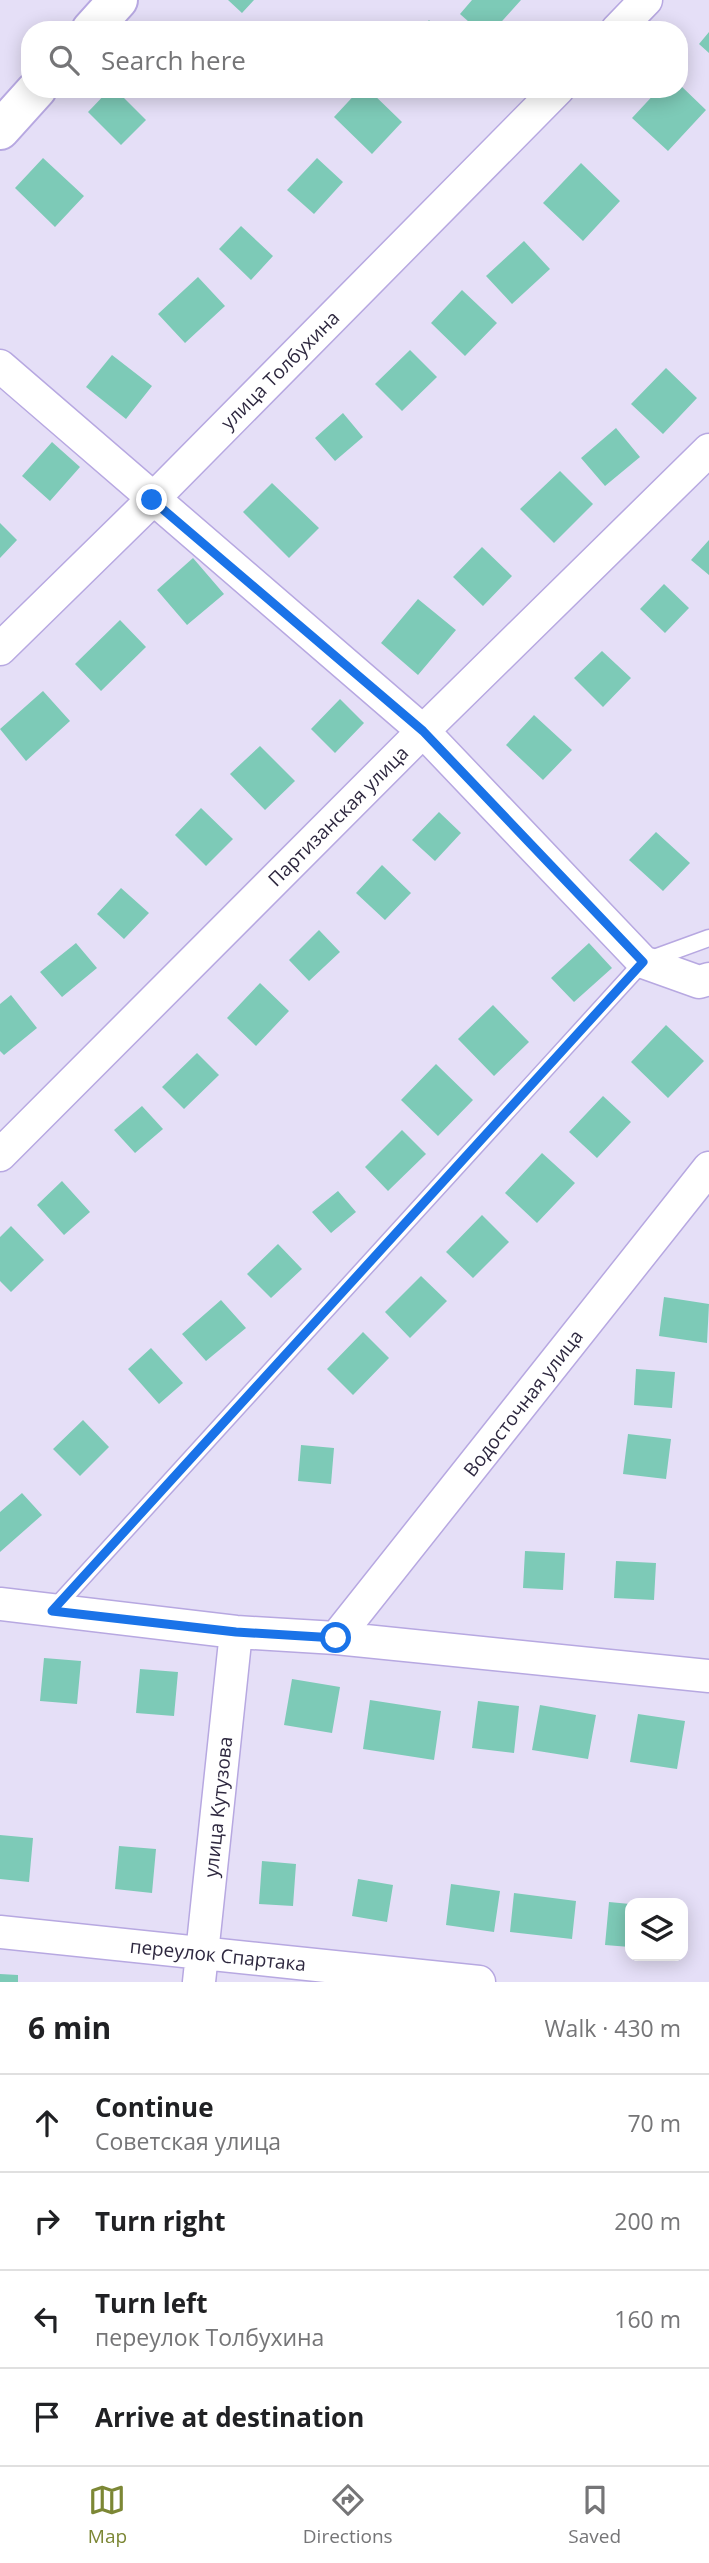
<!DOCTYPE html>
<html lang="en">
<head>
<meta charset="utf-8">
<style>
  :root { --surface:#fff; --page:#f6f6f6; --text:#202124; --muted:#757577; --line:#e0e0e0; --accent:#7c8735 }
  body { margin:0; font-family:"Open Sans",sans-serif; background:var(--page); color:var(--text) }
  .controls { position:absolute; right:21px; bottom:21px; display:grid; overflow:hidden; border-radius:14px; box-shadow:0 4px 18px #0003 }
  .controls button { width:63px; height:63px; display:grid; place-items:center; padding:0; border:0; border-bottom:2px solid var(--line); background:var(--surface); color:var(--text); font:35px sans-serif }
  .stop { position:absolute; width:21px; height:21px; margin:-16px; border:5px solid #1a73e8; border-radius:50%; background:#fff }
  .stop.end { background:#1a73e8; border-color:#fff; box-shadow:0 2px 7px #0008 }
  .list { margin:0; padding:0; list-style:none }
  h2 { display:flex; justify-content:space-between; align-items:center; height:91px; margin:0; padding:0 28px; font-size:30px }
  h2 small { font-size:23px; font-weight:400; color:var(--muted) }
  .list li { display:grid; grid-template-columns:46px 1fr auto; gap:21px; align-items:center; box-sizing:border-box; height:98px; padding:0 28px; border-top:2px solid var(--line) }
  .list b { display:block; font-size:26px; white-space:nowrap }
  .list p { margin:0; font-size:23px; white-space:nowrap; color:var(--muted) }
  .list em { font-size:23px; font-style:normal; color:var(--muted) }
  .icon { flex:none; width:38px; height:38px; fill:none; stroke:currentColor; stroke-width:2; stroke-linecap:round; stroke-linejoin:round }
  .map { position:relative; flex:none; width:709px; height:1982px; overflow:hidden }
  .search { position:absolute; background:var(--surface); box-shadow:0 4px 18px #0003; left:21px; right:21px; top:21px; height:77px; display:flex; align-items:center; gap:18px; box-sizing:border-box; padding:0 24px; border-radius:28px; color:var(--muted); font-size:26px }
  .sheet { height:483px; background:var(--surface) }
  nav { display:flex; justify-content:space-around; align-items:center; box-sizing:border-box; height:98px; border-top:2px solid var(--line); background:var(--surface); font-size:19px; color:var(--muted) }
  nav a { display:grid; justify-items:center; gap:4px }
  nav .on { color:var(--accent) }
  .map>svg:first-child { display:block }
</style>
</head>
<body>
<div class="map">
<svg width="709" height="1982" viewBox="0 0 709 1982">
  <rect width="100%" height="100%" fill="#e5dff7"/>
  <path fill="#7dcab7" d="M 228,0 L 254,0 L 242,13 Z
    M 472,0 L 521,0 L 494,30 L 478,30 L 460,14 Z
    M 429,20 L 438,30 L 420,30 Z
    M 709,32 L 709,53 L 699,44 Z
    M 679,84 L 706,110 L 668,151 L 632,118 L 659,89 L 679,89 Z
    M 110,89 L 115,89 L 146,120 L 121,145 L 88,112 Z
    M 360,89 L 368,89 L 402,122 L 372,154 L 334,117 Z
    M 43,158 L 84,196 L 55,227 L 15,188 Z
    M 317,158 L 343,182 L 314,214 L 287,190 Z
    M 581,163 L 620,201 L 583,241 L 543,203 Z
    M 241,226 L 273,256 L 251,280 L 219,249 Z
    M 524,241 L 550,269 L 512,304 L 486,276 Z
    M 198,277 L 225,306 L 185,343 L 158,314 Z
    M 462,290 L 497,323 L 465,356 L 431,323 Z
    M 410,350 L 437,377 L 402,411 L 375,384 Z
    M 112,355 L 152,386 L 126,419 L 86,387 Z
    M 666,368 L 697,398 L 663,434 L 631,404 Z
    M 343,413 L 363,437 L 335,461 L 315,438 Z
    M 616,428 L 640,457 L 605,486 L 581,458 Z
    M 52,442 L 80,467 L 50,501 L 22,476 Z
    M 560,471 L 593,504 L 554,543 L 520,509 Z
    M 272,483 L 319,528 L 289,558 L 243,512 Z
    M 0,523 L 17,540 L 0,558 Z
    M 709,540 L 709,575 L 691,560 Z
    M 482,547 L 512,576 L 483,606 L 453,577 Z
    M 193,558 L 224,594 L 187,625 L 157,590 Z
    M 664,584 L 689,608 L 665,633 L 640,609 Z
    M 418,599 L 456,630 L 418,675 L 381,643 Z
    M 120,620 L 146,647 L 101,691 L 75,664 Z
    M 602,651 L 631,678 L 603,707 L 574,678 Z
    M 43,691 L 70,721 L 26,761 L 0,729 Z
    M 340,699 L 364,723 L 335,753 L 311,729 Z
    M 534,715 L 572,750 L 543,780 L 506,745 Z
    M 260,746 L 295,781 L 265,810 L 230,774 Z
    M 201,808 L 233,839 L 206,866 L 175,835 Z
    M 439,812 L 461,833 L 435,861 L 412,840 Z
    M 656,832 L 690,863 L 663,891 L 629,860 Z
    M 382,865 L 411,893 L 385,920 L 356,893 Z
    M 121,888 L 149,913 L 124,939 L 97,914 Z
    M 319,930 L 340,952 L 309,981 L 289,960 Z
    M 76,943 L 97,968 L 62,997 L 40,972 Z
    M 589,943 L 612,968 L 574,1002 L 551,978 Z
    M 260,983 L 289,1011 L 256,1046 L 227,1018 Z
    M 11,995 L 37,1028 L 4,1055 L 0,1051 L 0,1004 Z
    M 493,1005 L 529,1042 L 494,1076 L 458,1039 Z
    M 666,1025 L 704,1061 L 668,1098 L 631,1062 Z
    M 197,1053 L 219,1075 L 184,1109 L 162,1087 Z
    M 436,1064 L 473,1100 L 438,1136 L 401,1100 Z
    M 603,1096 L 631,1122 L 597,1158 L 569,1132 Z
    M 142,1106 L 163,1129 L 135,1153 L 114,1130 Z
    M 402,1130 L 426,1154 L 388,1191 L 365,1167 Z
    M 542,1153 L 575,1183 L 537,1223 L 505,1193 Z
    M 62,1181 L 90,1212 L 64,1235 L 37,1205 Z
    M 338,1191 L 356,1212 L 331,1233 L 312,1212 Z
    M 482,1215 L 509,1242 L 473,1278 L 446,1252 Z
    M 11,1226 L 44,1260 L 11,1292 L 0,1281 L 0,1237 Z
    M 278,1244 L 302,1269 L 271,1298 L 247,1274 Z
    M 421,1276 L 447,1301 L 410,1338 L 385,1312 Z
    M 664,1297 L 709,1304 L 707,1343 L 659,1336 Z
    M 221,1300 L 246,1328 L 206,1361 L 182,1334 Z
    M 363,1332 L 389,1358 L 353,1395 L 327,1369 Z
    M 151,1348 L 183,1383 L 159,1404 L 128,1369 Z
    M 636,1369 L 675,1372 L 672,1408 L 634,1405 Z
    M 83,1420 L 109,1447 L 80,1476 L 53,1449 Z
    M 628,1434 L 671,1439 L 666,1479 L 623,1474 Z
    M 301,1445 L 334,1448 L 331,1484 L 298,1481 Z
    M 22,1493 L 42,1515 L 0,1552 L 0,1512 Z
    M 525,1551 L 565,1553 L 563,1590 L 523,1588 Z
    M 616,1561 L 656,1563 L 654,1600 L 614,1598 Z
    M 44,1658 L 81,1661 L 77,1704 L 40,1701 Z
    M 140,1669 L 178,1672 L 174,1716 L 136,1713 Z
    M 292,1679 L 340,1687 L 332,1733 L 284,1725 Z
    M 370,1700 L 441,1711 L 434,1760 L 363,1749 Z
    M 478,1701 L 519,1706 L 514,1753 L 472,1748 Z
    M 540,1705 L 596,1715 L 588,1759 L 532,1750 Z
    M 638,1714 L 685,1721 L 677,1769 L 630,1762 Z
    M 0,1835 L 33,1838 L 29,1882 L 0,1879 Z
    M 119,1846 L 156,1849 L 152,1893 L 115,1889 Z
    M 262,1861 L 296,1864 L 293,1906 L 259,1904 Z
    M 358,1879 L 393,1885 L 387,1922 L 352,1916 Z
    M 451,1884 L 500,1891 L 494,1932 L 446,1925 Z
    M 514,1893 L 576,1901 L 572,1939 L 510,1932 Z
    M 609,1902 L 630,1904 L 630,1947 L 605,1945 Z
    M 0,1974 L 18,1975 L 18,1982 L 0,1982 Z"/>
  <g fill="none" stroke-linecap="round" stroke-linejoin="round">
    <g stroke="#b7a8e1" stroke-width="19">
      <path id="service" d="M 52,1611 L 643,962 L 709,938"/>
    </g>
    <g stroke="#b7a8e1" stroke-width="35">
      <path id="minor" d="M 617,30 L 646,0
        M 0,366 L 423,731 L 643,962 L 699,982 L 709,979
        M 0,649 L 152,500 L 558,89
        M 0,1155 L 423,731 L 709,450
        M 0,1604 L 236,1632 L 336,1638 L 709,1676
        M 336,1638 L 709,1168
        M 0,1932 L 479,1982
        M 199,1982 L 236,1632"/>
    </g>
    <g stroke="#b7a8e1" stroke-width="42">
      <path id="tertiary" d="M 91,30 L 118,0
        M 0,130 L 37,89"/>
    </g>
    <use href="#service" stroke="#fff" stroke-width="16"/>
    <use href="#minor" stroke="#fff" stroke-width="32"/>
    <use href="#tertiary" stroke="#fff" stroke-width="38"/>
  </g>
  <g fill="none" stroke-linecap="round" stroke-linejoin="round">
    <path stroke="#1a73e8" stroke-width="9" d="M 152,500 L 423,731 L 643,962 L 52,1611 L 236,1632 L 336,1638"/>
  </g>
  <g text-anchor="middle" stroke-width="5" stroke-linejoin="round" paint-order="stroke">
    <g font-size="19" fill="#2e283f" stroke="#fff">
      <text transform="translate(280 370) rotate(-45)" y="7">улица Толбухина</text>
      <text transform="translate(338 816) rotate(-45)" y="7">Партизанская улица</text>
      <text transform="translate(523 1403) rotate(-52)" y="7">Водосточная улица</text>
      <text transform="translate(218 1807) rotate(-84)" y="7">улица Кутузова</text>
      <text transform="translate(218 1955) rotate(6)" y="7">переулок Спартака</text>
    </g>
  </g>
</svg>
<div class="controls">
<button><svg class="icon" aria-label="layers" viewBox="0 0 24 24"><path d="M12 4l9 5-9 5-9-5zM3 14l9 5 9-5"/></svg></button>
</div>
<div class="stop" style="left:336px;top:1638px"></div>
<div class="stop end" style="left:152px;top:500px"></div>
<div class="search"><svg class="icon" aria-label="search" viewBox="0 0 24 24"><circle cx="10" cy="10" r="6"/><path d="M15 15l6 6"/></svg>Search here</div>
</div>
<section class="sheet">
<h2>6 min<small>Walk · 430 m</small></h2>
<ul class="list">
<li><svg class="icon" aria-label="ahead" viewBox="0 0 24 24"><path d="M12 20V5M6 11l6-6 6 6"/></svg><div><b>Continue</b><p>Советская улица</p></div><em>70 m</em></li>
<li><svg class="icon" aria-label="right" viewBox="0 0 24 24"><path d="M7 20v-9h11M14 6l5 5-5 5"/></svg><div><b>Turn right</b></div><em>200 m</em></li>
<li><svg class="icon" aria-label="left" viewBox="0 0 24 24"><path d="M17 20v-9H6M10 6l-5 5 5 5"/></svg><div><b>Turn left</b><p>переулок Толбухина</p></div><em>160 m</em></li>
<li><svg class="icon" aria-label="arrive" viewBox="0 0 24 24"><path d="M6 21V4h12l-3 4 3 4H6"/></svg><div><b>Arrive at destination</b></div></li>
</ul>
</section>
<nav>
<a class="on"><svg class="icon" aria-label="map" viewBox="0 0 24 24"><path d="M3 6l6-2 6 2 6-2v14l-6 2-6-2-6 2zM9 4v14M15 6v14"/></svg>Map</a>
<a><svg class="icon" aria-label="directions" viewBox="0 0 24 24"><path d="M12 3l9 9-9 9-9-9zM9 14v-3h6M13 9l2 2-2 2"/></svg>Directions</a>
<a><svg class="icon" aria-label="saved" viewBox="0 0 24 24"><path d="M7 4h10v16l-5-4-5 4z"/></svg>Saved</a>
</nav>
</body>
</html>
